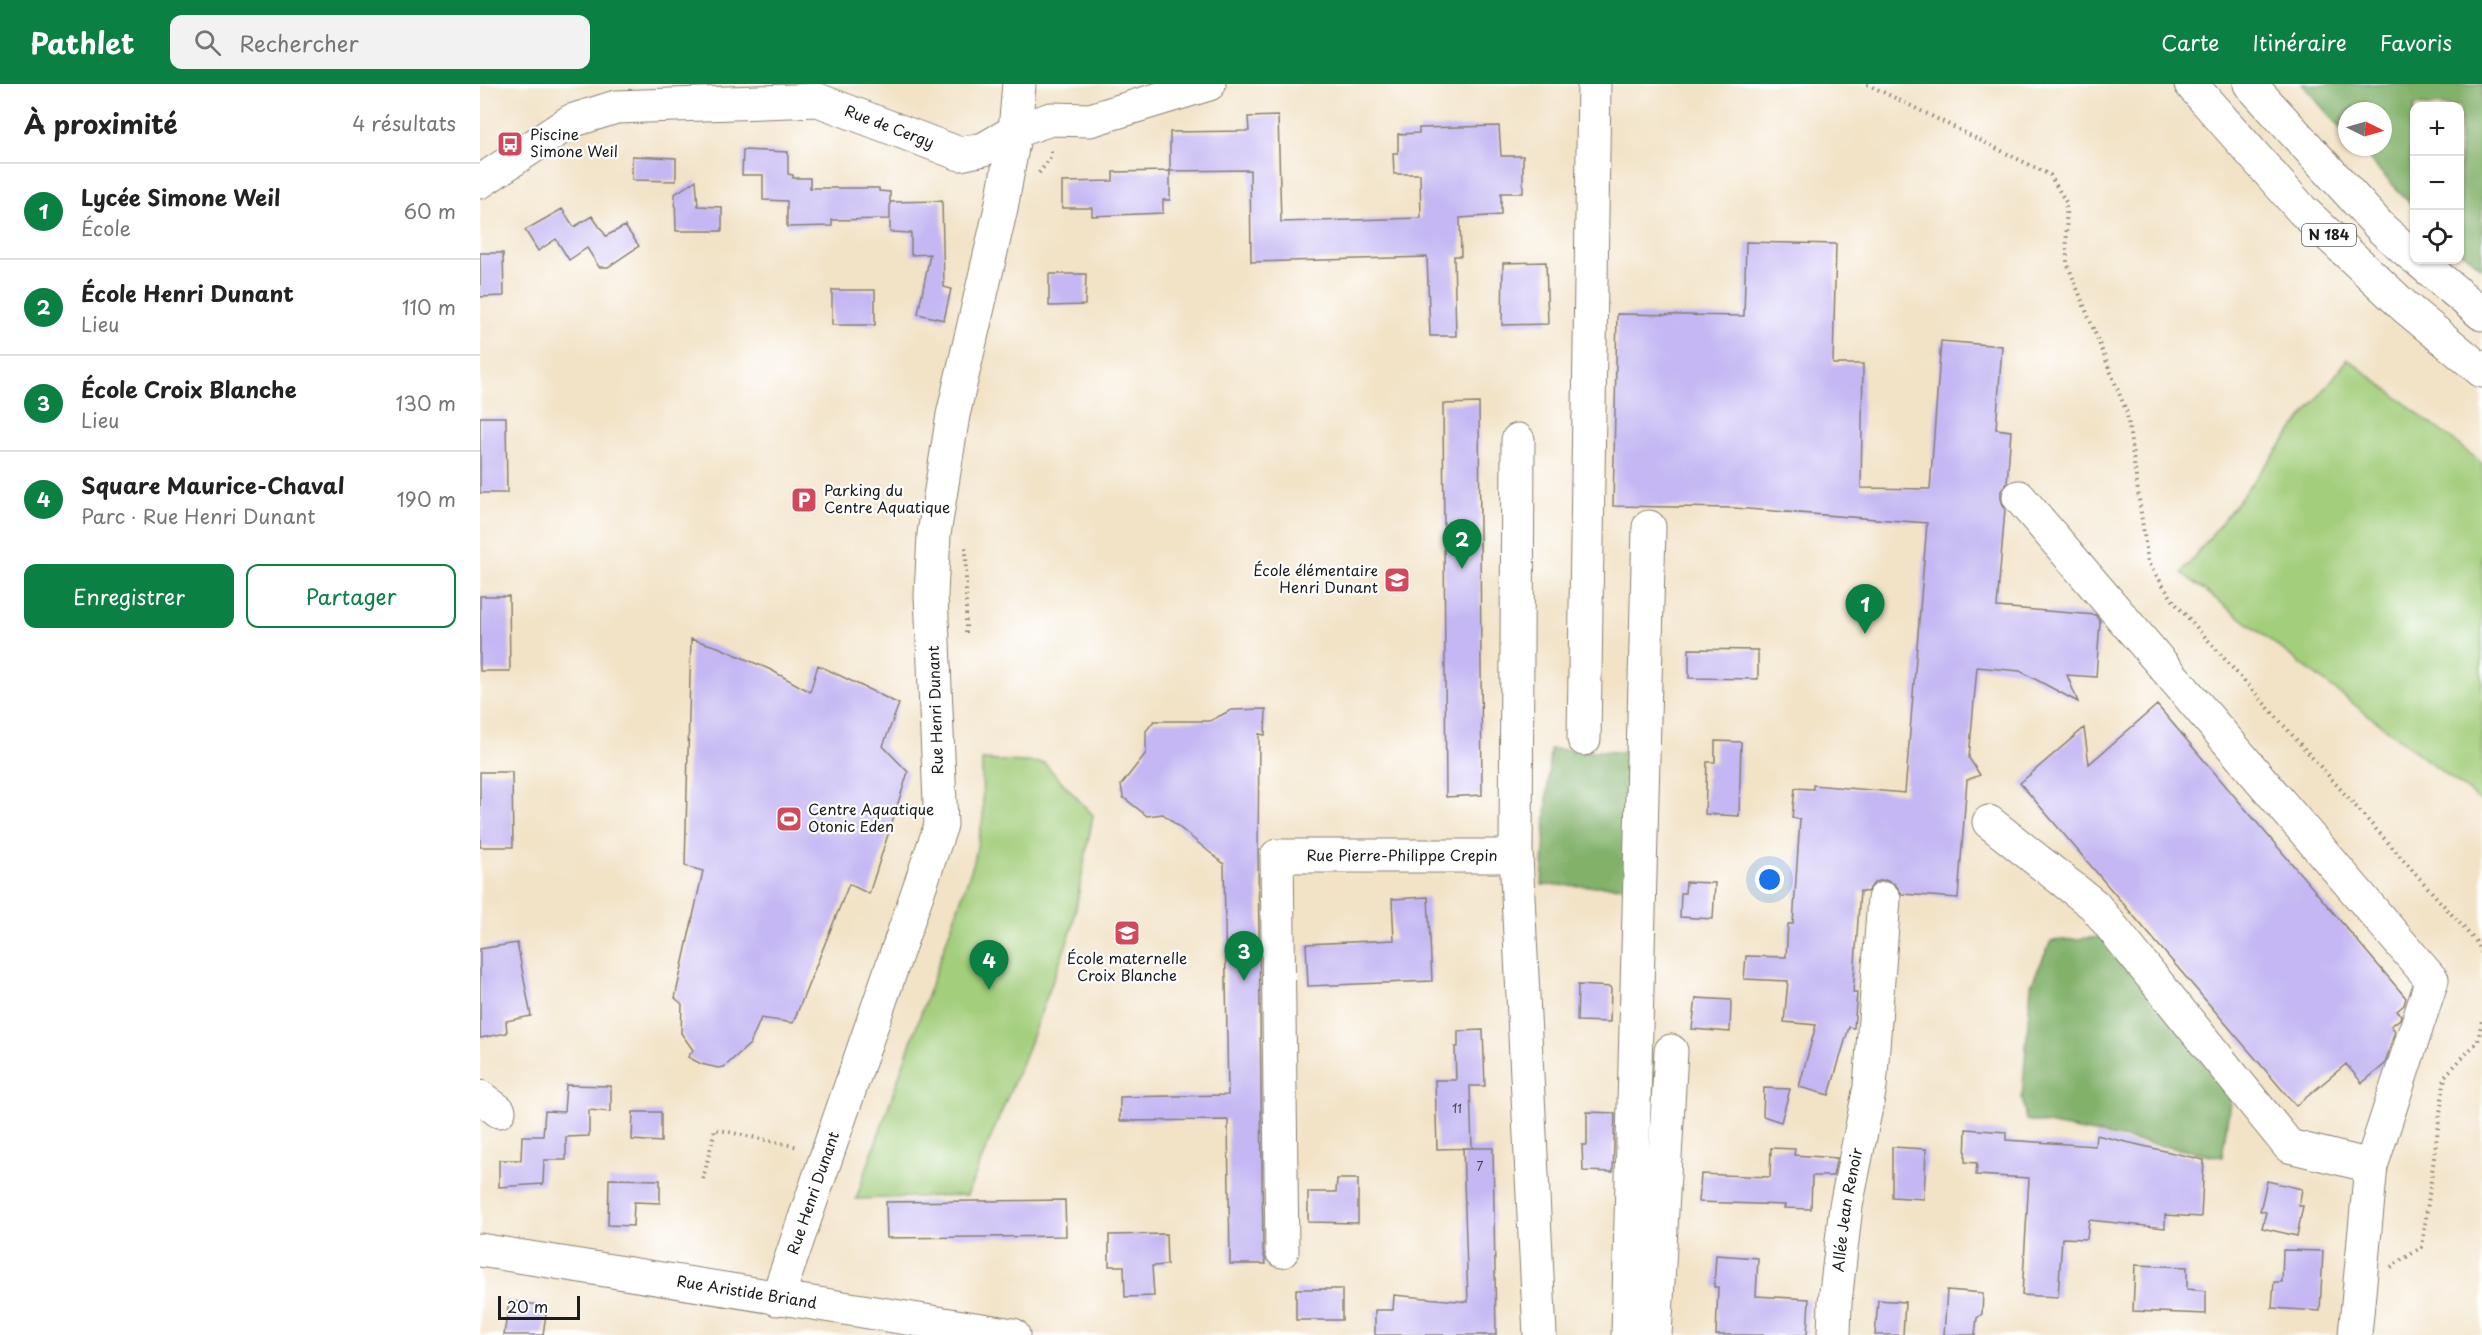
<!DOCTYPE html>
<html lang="fr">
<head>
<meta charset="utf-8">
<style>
  :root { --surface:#fff; --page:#f2f2f2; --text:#222; --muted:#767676; --line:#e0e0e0; --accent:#0b8043 }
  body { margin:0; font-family:"Playpen Sans",sans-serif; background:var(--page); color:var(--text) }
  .controls { position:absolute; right:18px; top:18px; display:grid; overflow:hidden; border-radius:12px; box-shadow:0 2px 4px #0004 }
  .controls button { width:54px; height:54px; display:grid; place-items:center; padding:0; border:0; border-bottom:2px solid var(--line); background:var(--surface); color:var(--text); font:30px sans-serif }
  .compass { position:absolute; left:1858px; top:18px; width:54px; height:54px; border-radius:50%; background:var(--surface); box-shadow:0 2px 4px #0004; rotate:95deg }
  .scale { position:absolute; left:18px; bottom:15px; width:82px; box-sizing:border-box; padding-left:6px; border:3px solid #1c1c1c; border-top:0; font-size:16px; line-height:21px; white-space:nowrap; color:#1c1c1c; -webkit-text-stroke:4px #fff; paint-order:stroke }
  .you { position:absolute; left:1290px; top:796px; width:21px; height:21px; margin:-15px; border:4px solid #fff; border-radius:50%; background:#1a73e8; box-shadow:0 0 0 9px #1a73e833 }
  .badge { display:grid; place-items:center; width:39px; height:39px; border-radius:50%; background:var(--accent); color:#fff; font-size:20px; font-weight:700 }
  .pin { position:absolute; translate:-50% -50px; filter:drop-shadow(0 2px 3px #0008) }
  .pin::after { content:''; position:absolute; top:32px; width:21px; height:18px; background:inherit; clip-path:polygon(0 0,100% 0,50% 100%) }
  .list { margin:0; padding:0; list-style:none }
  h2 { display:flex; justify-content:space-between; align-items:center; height:78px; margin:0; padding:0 24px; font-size:26px }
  h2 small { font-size:20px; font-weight:400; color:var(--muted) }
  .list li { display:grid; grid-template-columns:39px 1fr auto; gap:18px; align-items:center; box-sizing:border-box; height:96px; padding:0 24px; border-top:2px solid var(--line) }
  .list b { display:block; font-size:22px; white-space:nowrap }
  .list p { margin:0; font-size:20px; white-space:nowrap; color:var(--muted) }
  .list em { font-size:20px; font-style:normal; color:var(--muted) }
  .actions { display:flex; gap:12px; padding:18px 24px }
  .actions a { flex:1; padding:14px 0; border:2px solid var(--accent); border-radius:12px; text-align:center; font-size:21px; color:var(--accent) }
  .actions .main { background:var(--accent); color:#fff }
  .icon { flex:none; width:33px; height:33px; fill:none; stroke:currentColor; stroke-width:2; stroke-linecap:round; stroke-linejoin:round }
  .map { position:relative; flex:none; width:2002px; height:1251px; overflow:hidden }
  header { display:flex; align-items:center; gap:36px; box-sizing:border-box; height:84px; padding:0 30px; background:var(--accent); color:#fff }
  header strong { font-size:28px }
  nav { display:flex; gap:33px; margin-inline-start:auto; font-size:21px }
  .search { width:420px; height:54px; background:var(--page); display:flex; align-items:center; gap:15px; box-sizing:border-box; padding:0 21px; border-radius:12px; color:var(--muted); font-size:22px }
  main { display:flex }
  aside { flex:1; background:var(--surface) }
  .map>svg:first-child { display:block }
</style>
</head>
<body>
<header>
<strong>Pathlet</strong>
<div class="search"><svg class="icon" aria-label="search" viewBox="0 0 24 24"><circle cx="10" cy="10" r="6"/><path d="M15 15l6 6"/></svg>Rechercher</div>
<nav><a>Carte</a><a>Itinéraire</a><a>Favoris</a></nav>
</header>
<main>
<aside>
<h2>À proximité<small>4 résultats</small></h2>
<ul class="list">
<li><span class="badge">1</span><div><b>Lycée Simone Weil</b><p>École</p></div><em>60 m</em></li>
<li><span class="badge">2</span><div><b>École Henri Dunant</b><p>Lieu</p></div><em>110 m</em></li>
<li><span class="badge">3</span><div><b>École Croix Blanche</b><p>Lieu</p></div><em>130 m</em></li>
<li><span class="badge">4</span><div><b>Square Maurice-Chaval</b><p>Parc · Rue Henri Dunant</p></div><em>190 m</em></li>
</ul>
<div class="actions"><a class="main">Enregistrer</a><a>Partager</a></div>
</aside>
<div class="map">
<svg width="2002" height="1251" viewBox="0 0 2002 1251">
  <rect width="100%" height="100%" fill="#fff"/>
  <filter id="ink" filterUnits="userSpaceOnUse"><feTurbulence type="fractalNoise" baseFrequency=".0167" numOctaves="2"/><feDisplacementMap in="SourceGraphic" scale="12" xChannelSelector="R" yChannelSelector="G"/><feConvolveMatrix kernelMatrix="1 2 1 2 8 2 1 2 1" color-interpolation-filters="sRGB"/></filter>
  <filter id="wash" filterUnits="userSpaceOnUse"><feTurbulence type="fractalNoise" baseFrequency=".008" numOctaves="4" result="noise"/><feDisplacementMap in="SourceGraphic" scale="24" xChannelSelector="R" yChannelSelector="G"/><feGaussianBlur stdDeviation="1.35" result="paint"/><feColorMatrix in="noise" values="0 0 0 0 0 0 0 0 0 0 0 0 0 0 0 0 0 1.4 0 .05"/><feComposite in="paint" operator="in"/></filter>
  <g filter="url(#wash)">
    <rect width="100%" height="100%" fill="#f2e3c7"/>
    <path fill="#a3ce7b" stroke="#60754c" stroke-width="1.5" d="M 1868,275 L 2002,379 L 2002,718 L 1702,489 Z
      M 502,676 L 564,679 L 613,731 L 592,845 L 547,966 L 487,1111 L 376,1115 L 494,778 L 503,734 Z"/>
    <path fill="#82b16b" stroke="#4f6644" stroke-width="1.5" d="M 1822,0 L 2002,0 L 2002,184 L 1980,166 L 1980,22 L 1934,22 L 1934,123 L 1877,63 L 1903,63 L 1903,27 L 1867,27 L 1867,52 Z
      M 1070,665 L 1162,669 L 1165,803 L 1062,801 Z
      M 1620,853 L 1754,990 L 1742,1073 L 1546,1036 L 1542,1014 L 1551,901 L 1571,857 Z"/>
    <g id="blocks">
      <path fill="#c4b7f3" d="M 798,32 L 801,138 L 941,134 L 940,90 L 914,90 L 913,69 L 918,69 L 918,50 L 939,49 L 939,44 L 1019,42 L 1021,72 L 1043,72 L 1043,109 L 1021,109 L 1021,131 L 980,134 L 981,172 L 974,172 L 976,252 L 950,252 L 947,173 L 771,178 L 770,86 L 690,87 L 690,48 L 769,47 L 768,33 Z
        M 263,66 L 308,68 L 308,90 L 313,91 L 313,94 L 330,94 L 330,104 L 399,104 L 399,107 L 410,108 L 410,135 L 352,136 L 352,142 L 307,143 L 307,117 L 283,116 L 283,91 L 262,91 Z
        M 152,72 L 196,74 L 196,97 L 152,96 Z
        M 690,87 L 690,116 L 683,116 L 683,129 L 612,132 L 612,124 L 582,124 L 582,98 L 633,97 L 633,88 Z
        M 216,96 L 218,122 L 242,123 L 242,147 L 196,147 L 195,110 Z
        M 462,117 L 464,203 L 471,205 L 464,236 L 438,230 L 450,170 L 431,171 L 431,149 L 410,148 L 410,118 Z
        M 82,125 L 94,143 L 112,132 L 126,152 L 145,142 L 159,162 L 128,183 L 119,183 L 107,164 L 89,176 L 76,155 L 58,167 L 45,146 Z
        M 1266,158 L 1356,160 L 1353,280 L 1383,280 L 1381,404 L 1450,405 L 1461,257 L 1522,262 L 1516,345 L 1531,347 L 1527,399 L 1521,407 L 1521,417 L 1525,425 L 1517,523 L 1616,531 L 1620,537 L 1616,593 L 1587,591 L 1598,618 L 1540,587 L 1497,583 L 1489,674 L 1500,691 L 1487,696 L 1478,814 L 1422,810 L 1415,800 L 1405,796 L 1395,798 L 1387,808 L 1380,807 L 1373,909 L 1377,909 L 1374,944 L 1369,943 L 1349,1011 L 1319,1003 L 1336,941 L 1304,938 L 1308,897 L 1264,895 L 1266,872 L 1306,873 L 1308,840 L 1313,840 L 1320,735 L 1312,734 L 1315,704 L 1333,705 L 1333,701 L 1425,709 L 1447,439 L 1254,424 L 1133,422 L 1137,230 L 1264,232 Z
        M 0,169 L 23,169 L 24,212 L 0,213 Z
        M 1066,178 L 1068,240 L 1022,241 L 1023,179 Z
        M 569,190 L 606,190 L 605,221 L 569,222 Z
        M 352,206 L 395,206 L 395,241 L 352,241 Z
        M 999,319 L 1002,711 L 966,713 L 963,320 Z
        M 0,333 L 26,333 L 27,409 L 0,409 Z
        M 0,512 L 29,512 L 30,587 L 0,587 Z
        M 211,555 L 238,563 L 291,586 L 330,608 L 338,581 L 419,620 L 403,662 L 428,688 L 389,810 L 369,800 L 313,939 L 281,934 L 270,960 L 244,983 L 238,984 L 221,980 L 208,973 L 213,966 L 201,949 L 202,920 L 195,914 L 223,787 L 205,782 Z
        M 1209,565 L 1278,566 L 1278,595 L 1209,594 Z
        M 1677,621 L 1926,914 L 1924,921 L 1917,927 L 1921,931 L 1920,935 L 1911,942 L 1915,947 L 1905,980 L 1882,999 L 1866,980 L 1816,1022 L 1540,699 L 1604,644 L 1609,680 Z
        M 786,625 L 785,651 L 779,650 L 778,772 L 783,1167 L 786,1180 L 750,1180 L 748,1036 L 640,1037 L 640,1013 L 748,1011 L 744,780 L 683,730 L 667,732 L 643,713 L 641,701 L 666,669 L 666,647 L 674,637 L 730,637 L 751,626 Z
        M 1235,657 L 1261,658 L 1259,732 L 1225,730 L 1227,678 L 1235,678 Z
        M 0,688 L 32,688 L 33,763 L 0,763 Z
        M 1206,798 L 1235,799 L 1233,835 L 1200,833 L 1201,809 L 1205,809 Z
        M 948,813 L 952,897 L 828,902 L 826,860 L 914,856 L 912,815 Z
        M 37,859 L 51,932 L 26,937 L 27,949 L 0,954 L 0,865 Z
        M 1098,901 L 1131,903 L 1130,938 L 1097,937 Z
        M 1216,914 L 1251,916 L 1250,948 L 1212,945 Z
        M 1003,946 L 1005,1002 L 990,1002 L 992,1064 L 957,1065 L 955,996 L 976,996 L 975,963 L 978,963 L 978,947 Z
        M 86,1001 L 131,1002 L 131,1028 L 109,1026 L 109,1052 L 86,1053 L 86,1076 L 64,1076 L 63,1100 L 19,1103 L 19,1076 L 41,1076 L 42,1052 L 63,1052 L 65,1027 L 84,1028 Z
        M 1284,1004 L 1310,1005 L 1301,1038 L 1283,1032 Z
        M 153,1028 L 181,1028 L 181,1058 L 152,1056 Z
        M 1107,1028 L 1135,1029 L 1133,1088 L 1103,1087 L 1102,1061 L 1107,1061 Z
        M 1486,1045 L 1526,1048 L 1526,1056 L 1615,1062 L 1616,1051 L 1724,1076 L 1721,1133 L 1685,1131 L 1685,1144 L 1609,1136 L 1607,1155 L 1582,1154 L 1578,1213 L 1542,1211 L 1549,1094 L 1496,1091 L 1497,1079 L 1485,1078 Z
        M 1412,1063 L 1446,1065 L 1444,1115 L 1412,1113 Z
        M 983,1064 L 1013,1064 L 1016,1251 L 895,1251 L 895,1226 L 913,1226 L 914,1211 L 988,1218 Z
        M 1291,1064 L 1315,1065 L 1314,1071 L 1357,1074 L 1353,1092 L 1332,1092 L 1331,1125 L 1304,1124 L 1305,1121 L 1219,1118 L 1221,1090 L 1290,1093 Z
        M 129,1095 L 180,1096 L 180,1119 L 154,1118 L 153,1142 L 128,1141 Z
        M 857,1095 L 878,1095 L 878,1139 L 828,1138 L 828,1108 L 856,1108 Z
        M 1787,1097 L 1822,1105 L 1819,1122 L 1823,1122 L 1817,1152 L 1782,1144 L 1786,1128 L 1780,1127 Z
        M 585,1116 L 586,1152 L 407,1154 L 406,1118 Z
        M 686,1150 L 687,1181 L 672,1182 L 674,1212 L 645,1213 L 644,1182 L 629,1182 L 629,1151 Z
        M 1803,1166 L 1843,1167 L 1840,1227 L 1792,1224 L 1794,1198 L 1802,1198 Z
        M 1236,1171 L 1278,1174 L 1276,1212 L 1329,1215 L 1327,1251 L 1236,1251 L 1238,1203 L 1234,1203 Z
        M 1655,1181 L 1707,1183 L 1707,1205 L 1726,1207 L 1726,1230 L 1653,1227 Z
        M 816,1205 L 862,1205 L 862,1236 L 816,1236 Z
        M 1467,1206 L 1503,1209 L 1502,1230 L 1497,1234 L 1495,1251 L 1464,1251 Z
        M 1398,1216 L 1425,1218 L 1423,1251 L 1395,1251 Z
        M 29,1217 L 67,1222 L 63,1251 L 24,1251 Z"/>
    </g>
  </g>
  <g filter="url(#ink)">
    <use href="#blocks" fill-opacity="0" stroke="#878072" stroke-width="1.5"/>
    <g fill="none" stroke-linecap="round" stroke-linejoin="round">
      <g stroke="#878072" stroke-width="35">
        <g id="minor">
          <path id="s1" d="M 0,98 L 91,37 L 136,23 L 338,16 L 480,70 L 504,65 L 535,47 L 571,35 L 610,36 L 729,0"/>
          <path d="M 1539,413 L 1952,896 L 1891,1082 L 1875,1251"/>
          <path d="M 1104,655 L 1114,0"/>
          <path d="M 1509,738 L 1614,821 L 1809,1062 L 1891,1082"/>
          <path d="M 1036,772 L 1038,356"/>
          <path d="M 0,1013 L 19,1027"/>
          <path id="s2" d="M 0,1166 L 533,1251"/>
          <path id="s3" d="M 802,1167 L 797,772 L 1036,772 L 1060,1251"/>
          <path id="s4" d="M 297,1215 L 461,741 L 451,511 L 454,450 L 473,331 L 521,124 L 535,47 L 539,0"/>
          <path d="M 1148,1251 L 1169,443"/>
          <path d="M 1175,1251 L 1191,967"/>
          <path id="s5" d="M 1354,1251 L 1355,1218 L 1366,1122 L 1390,1003 L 1404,815"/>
        </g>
      </g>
      <g stroke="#878072" stroke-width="35">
        <path id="major" d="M 1711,0 L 1822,126 L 1925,223 L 2002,287
          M 1770,0 L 1903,146 L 1934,173
          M 1938,176 L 2002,230"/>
      </g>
      <path stroke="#878072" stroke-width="4" stroke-dasharray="1.5 4.5" stroke-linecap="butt" d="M 1387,0 L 1570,91 L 1586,118 L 1587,179 L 1647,329 L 1668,479 L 1695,519 L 1998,860 L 2002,869
        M 559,89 L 571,73 L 571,67
        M 486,549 L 486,460
        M 223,1095 L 235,1045 L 318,1063
        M 1911,1183 L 1942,1163 L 1965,992 L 1998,957 L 2002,936"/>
      <use href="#minor" stroke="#fff" stroke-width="33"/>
      <use href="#major" stroke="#fff" stroke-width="33"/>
    </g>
  </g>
  <defs>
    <g id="bus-square" transform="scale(1.35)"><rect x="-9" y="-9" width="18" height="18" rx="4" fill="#d1495b" stroke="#fff"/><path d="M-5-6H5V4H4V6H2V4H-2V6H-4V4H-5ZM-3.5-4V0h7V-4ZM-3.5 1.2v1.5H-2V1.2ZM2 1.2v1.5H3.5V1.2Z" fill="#fff"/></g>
    <g id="parking-square" transform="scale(1.35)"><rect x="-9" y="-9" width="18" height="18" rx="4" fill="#d1495b" stroke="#fff"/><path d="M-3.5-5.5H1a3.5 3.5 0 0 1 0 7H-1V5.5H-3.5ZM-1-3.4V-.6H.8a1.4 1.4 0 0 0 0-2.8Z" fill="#fff"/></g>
    <g id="school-square" transform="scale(1.35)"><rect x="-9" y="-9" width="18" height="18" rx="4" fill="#d1495b" stroke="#fff"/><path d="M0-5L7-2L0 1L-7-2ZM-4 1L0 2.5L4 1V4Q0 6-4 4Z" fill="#fff"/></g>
    <g id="stadium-square" transform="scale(1.35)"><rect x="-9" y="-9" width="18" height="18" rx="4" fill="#d1495b" stroke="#fff"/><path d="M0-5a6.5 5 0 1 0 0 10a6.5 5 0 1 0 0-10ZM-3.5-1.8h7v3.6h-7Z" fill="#fff"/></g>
  </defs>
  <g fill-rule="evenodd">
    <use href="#bus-square" x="30" y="60"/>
    <use href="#parking-square" x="324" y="416"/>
    <use href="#school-square" x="917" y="496"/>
    <use href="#stadium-square" x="309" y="735"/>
    <use href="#school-square" x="647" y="849"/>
  </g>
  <g text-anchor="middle" stroke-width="4.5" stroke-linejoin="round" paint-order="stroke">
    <g font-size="12" fill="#464352">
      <text x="977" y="1029">11</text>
      <text x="1000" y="1087">7</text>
    </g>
    <rect fill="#fff" stroke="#606060" stroke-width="1.5" x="1822" y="140" width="54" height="22" rx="4.5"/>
    <g font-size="14" font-weight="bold" fill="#1c1c1c">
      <text x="1849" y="156">N 184</text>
    </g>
    <g font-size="15" fill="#1c1c1c" stroke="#fff">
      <text dy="5" stroke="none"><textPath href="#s1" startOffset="435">Rue de Cergy</textPath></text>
      <text transform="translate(456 626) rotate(-92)" y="5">Rue Henri Dunant</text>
      <text dy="5" stroke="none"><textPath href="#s3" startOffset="520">Rue Pierre-Philippe Crepin</textPath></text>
      <text dy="5" stroke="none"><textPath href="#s4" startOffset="112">Rue Henri Dunant</textPath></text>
      <text dy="5" stroke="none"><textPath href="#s5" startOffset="126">Allée Jean Renoir</textPath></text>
      <text dy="5" stroke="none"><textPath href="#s2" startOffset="270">Rue Aristide Briand</textPath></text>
    </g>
    <g font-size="15" fill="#1c1c1c" stroke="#fff" text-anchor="start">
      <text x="50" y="56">Piscine<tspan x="50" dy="17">Simone Weil</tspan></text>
      <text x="344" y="412">Parking du<tspan x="344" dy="17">Centre Aquatique</tspan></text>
      <text x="898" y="492" text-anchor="end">École élémentaire<tspan x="898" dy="17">Henri Dunant</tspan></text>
      <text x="328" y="731">Centre Aquatique<tspan x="328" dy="17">Otonic Eden</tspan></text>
      <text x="647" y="880" text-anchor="middle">École maternelle<tspan x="647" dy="17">Croix Blanche</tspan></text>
    </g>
  </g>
</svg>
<div class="controls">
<button>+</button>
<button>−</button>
<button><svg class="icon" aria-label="locate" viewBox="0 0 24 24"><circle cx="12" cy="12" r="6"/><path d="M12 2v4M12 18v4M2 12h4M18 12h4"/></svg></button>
</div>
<svg class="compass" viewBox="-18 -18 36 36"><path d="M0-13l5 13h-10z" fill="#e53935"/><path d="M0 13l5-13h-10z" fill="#767676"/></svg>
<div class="scale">20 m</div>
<div class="you"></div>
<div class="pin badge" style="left:1385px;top:550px">1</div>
<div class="pin badge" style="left:982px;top:485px">2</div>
<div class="pin badge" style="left:764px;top:897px">3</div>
<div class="pin badge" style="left:509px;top:906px">4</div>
</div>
</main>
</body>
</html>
